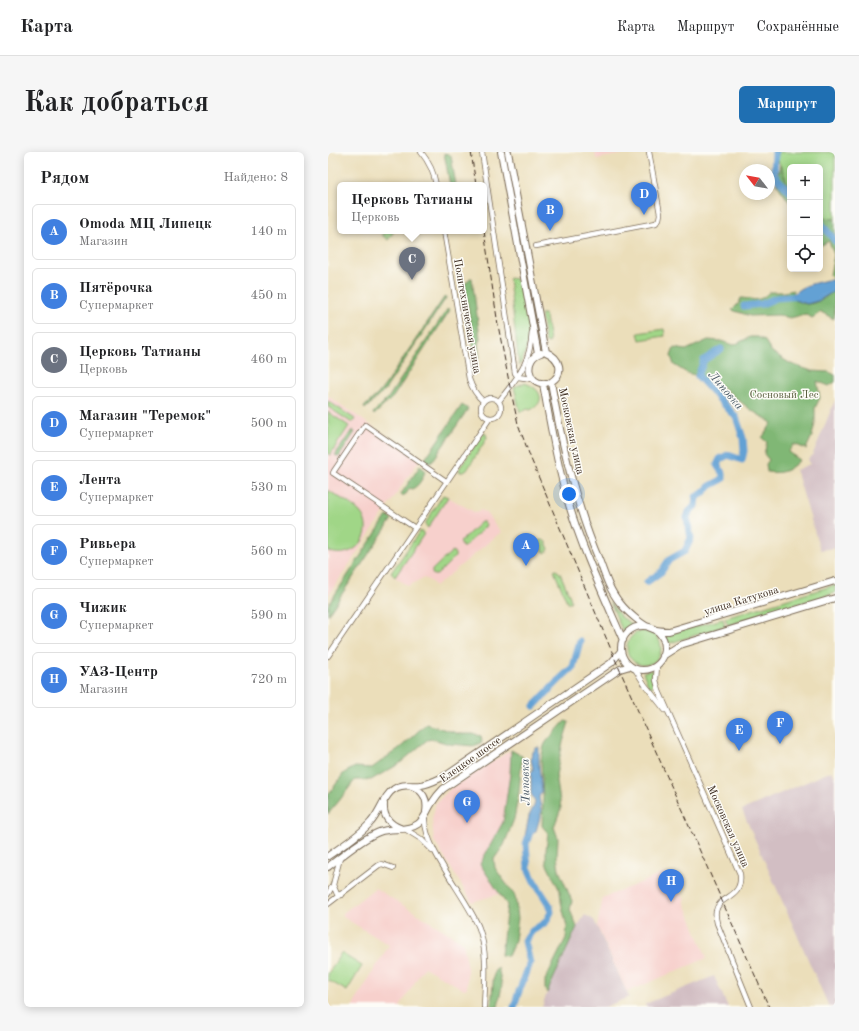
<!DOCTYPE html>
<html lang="ru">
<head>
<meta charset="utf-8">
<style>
  :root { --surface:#fff; --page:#f6f6f6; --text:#202124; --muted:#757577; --line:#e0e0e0; --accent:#1f6fb2 }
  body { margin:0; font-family:"Old Standard TT",serif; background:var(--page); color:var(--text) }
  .controls { position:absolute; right:12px; top:12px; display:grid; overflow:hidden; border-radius:6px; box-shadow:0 2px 10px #0003 }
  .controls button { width:36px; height:36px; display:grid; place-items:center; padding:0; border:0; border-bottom:1px solid var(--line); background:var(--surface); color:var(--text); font:20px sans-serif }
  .compass { position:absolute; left:411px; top:12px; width:36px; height:36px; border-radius:50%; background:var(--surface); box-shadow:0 2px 10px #0003; rotate:301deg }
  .you { position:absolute; left:241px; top:342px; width:14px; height:14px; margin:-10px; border:3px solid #fff; border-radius:50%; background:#1a73e8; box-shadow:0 0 0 6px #1a73e833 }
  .badge { display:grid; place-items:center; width:26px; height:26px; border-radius:50%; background:var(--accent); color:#fff; font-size:13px; font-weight:700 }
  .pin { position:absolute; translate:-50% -33px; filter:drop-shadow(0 1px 2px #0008) }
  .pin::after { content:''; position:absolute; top:21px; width:14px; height:12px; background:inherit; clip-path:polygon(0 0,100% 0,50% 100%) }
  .popup { position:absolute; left:9px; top:30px; width:150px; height:52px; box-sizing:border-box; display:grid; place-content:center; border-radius:6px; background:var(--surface); filter:drop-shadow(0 1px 3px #0005); font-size:13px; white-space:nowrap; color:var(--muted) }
  .popup b { font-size:15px; color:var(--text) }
  .popup::after { content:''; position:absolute; left:50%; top:100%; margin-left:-8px; border:8px solid transparent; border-top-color:var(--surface) }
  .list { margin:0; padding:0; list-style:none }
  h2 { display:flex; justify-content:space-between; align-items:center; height:52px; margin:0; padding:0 16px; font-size:17px }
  h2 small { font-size:13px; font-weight:400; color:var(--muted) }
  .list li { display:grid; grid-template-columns:26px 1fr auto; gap:12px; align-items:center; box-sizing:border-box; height:56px; margin:0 8px 8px; padding:0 8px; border:1px solid var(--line); border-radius:6px }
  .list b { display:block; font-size:15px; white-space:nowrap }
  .list p { margin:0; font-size:13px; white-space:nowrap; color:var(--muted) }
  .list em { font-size:13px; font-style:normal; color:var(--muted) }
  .icon { flex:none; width:22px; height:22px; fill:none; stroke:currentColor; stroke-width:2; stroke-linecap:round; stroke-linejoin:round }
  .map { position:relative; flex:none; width:507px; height:855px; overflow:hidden; border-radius:6px }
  header { display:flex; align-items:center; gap:24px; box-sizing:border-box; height:56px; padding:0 20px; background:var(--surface); border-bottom:1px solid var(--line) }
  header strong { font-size:19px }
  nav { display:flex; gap:22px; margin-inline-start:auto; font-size:14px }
  .intro { display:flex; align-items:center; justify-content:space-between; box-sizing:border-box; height:96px; padding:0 24px }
  h1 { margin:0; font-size:28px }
  .button { padding:10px 18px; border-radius:6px; background:var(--accent); color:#fff; font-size:14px; font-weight:700 }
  main { display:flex; gap:24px; padding:0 24px }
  aside { flex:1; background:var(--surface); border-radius:6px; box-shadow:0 2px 10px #0003 }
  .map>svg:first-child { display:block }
</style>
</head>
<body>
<header>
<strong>Карта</strong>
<nav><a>Карта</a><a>Маршрут</a><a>Сохранённые</a></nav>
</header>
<div class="intro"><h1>Как добраться</h1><a class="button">Маршрут</a></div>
<main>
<aside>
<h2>Рядом<small>Найдено: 8</small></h2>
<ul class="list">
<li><span class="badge" style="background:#3f7fe0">A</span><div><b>Omoda МЦ Липецк</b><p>Магазин</p></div><em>140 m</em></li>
<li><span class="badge" style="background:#3f7fe0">B</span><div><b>Пятёрочка</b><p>Супермаркет</p></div><em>450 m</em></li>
<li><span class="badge" style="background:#6b7280">C</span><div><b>Церковь Татианы</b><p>Церковь</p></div><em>460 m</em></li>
<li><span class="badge" style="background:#3f7fe0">D</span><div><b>Магазин &quot;Теремок&quot;</b><p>Супермаркет</p></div><em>500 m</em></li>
<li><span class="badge" style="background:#3f7fe0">E</span><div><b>Лента</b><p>Супермаркет</p></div><em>530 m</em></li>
<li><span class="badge" style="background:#3f7fe0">F</span><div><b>Ривьера</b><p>Супермаркет</p></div><em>560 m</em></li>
<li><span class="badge" style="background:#3f7fe0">G</span><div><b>Чижик</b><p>Супермаркет</p></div><em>590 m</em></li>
<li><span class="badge" style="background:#3f7fe0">H</span><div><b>УАЗ-Центр</b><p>Магазин</p></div><em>720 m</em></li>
</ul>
</aside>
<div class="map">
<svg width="507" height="855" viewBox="0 0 507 855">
  <rect width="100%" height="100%" fill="#fdfcf7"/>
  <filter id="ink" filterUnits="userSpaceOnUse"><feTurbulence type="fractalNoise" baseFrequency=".025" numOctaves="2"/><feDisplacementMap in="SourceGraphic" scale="8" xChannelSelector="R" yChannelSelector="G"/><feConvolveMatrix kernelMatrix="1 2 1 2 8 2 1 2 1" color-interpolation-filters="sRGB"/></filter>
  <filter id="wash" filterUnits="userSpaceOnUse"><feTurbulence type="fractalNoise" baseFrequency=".012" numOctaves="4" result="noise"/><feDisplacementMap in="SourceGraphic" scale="16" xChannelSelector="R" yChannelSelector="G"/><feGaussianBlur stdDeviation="0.9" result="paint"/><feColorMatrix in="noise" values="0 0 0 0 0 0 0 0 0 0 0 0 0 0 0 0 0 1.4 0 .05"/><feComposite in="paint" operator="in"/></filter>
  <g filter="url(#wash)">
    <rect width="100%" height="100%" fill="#ebdeba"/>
    <path fill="#f7d0cc" d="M 267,0 L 307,0 L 268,7 Z
      M 0,244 L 92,307 L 0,444 Z
      M 120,345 L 148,361 L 153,358 L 157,360 L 173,380 L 107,435 L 104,430 L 96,426 L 80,434 L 67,425 Z
      M 183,598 L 182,622 L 175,670 L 152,712 L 171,742 L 144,750 L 106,689 L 104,667 L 108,651 L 123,636 Z
      M 336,721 L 345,743 L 353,740 L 355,745 L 356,745 L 357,747 L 356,749 L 379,806 L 299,840 L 269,774 L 275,746 Z
      M 47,736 L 135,790 L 139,811 L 139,836 L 135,837 L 96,815 L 72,855 L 24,855 L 61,793 L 15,765 L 15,761 Z"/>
    <path fill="#d2bec3" d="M 507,248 L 507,396 L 492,398 L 468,318 L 482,312 L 480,307 L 485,302 Z
      M 504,619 L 507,625 L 507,855 L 501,855 L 414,658 Z
      M 257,763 L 266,768 L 301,845 L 277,855 L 214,855 L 219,841 L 249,775 Z
      M 386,824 L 400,855 L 318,855 L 317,852 Z"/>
    <path fill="#a0d687" stroke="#6e8052" d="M 451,0 L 507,0 L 507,67 L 492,66 L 492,15 L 462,15 L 462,37 L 449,6 Z
      M 56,79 L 66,79 L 60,88 L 54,83 Z
      M 181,126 L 188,127 L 191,130 C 192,134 192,139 194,142 C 195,145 197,147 198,150 C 203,172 202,195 191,214 Z
      M 213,162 L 216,162 L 218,165 L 222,190 L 220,191 L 217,189 Z
      M 336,177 L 337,184 L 312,188 L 310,181 Z
      M 196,231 C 212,235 220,250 202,258 L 200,257 L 192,260 L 186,235 Z
      M 0,249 L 27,267 L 24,271 L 0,255 Z
      M 0,260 L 21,274 L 2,303 L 0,302 Z
      M 155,281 L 158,282 L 159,286 L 139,318 L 136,320 L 132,320 L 131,317 Z
      M 0,338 C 11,346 28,353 35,364 C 47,387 22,409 0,399 Z
      M 115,343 L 120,345 L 100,376 L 97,372 Z
      M 153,370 L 156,370 L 158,372 L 157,375 L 136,395 L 134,395 L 132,390 Z
      M 92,379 L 96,382 L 67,425 L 63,421 Z
      M 215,388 L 218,390 L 221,397 L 219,400 L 216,401 L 211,389 Z
      M 125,399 L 127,402 L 127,405 L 109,423 L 105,423 L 104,421 L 104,418 L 122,401 Z
      M 228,418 L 232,421 L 242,445 L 243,449 L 240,452 L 226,419 Z
      M 507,433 L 507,441 L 400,473 L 397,466 Z
      M 282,450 L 292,464 L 305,473 L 300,475 L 295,480 Z
      M 395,467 L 397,474 L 339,492 L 337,484 L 339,482 Z
      M299 496a17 17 0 1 1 34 0a17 17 0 1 1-34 0Z
      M 325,518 L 324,524 L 325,533 L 323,536 L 320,533 L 315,520 Z
      M 13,801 L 34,814 L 19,839 L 0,828 L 0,822 Z"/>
    <path fill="#80b774" stroke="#5e7049" d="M 116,1 L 120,2 L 123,4 L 128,33 L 122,33 Z
      M 452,13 L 462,37 L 462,51 L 448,31 Z
      M 492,66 L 507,67 L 507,127 L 502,123 L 506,103 L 501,89 L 492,94 Z
      M 142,126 L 144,126 L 152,186 L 150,192 L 152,206 L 147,207 L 137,132 Z
      M 507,135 L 506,167 L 493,160 L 484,166 L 478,162 L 462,166 L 451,163 L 422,164 L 404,158 L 411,151 L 413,146 C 426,147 431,151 441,140 L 456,140 L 465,138 L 466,148 C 470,149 475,152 479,152 C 489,152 504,143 507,135 Z
      M 117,144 L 118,146 L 57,238 L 37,257 L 36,255 L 50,242 L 57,233 Z
      M 120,156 L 122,158 L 65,245 L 46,263 L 45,261 L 60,246 Z
      M 422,185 L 430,185 L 437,189 L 444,200 L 463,212 L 484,219 L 501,220 L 507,223 L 507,230 L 501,234 L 489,229 L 492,246 L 487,256 L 487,271 L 484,284 L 478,297 L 466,292 L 460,300 L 472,308 C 460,319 455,322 439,320 L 438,312 L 441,308 L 436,302 L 439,290 L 434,286 L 444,271 L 423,258 L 393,234 L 370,224 L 359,221 L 346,213 L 343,204 L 346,196 L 358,198 L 380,188 L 393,189 L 406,193 Z
      M 134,253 L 140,257 L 104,310 L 101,311 L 97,309 L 97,307 Z
      M 24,278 L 27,280 L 11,305 L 7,303 Z
      M 92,314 L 97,318 C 96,325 91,334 84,337 L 82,336 L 78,342 L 74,344 L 73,342 Z
      M 59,364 L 64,367 L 0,463 L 0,453 Z
      M 237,569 L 241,570 L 235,590 L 228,623 L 233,656 L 226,675 L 230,686 L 229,704 L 231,718 L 244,749 L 242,758 L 249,775 L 219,841 L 217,837 L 217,828 L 238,786 L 239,775 L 233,750 L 232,739 L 218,711 L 218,698 L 220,681 L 214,674 L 215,645 L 213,608 L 216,594 L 218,590 Z
      M 98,572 L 132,582 L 145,582 L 153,584 L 154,590 L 146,594 L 121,592 L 105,587 L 99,588 L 71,612 L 43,628 L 27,628 L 11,649 L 0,662 L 0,643 L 16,621 L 27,615 L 44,616 L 74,594 Z
      M 183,598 L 194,604 L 191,640 L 186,667 L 176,693 L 166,707 L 167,716 L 187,744 L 190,766 L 187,788 L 180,804 L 173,803 L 179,753 L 152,712 L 175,670 L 182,622 Z
      M 170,815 L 174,833 L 170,855 L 163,855 L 166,820 Z"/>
    <path fill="#63a1d4" stroke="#4f6679" d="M 499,128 L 507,128 L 507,135 L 505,140 L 490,149 L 479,152 L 466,148 L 465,143 C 472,133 488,131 499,128 Z
      M 211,595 L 211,614 L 214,639 L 211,645 L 213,657 L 213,662 L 208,679 L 200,686 L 197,684 L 201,664 L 206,654 L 207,649 L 203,642 L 203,622 L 205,617 L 203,608 L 205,600 L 208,596 Z"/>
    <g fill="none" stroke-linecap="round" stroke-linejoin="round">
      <path stroke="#63a1d4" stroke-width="7" d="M 447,0 L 446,23 L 462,40
        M 492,70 L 507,89
        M 416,154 L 434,152 L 448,146 L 474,144
        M 319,430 L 333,420 L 341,408 L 357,399 L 363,386 L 359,366 L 361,360 L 367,354 L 368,345 L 374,342 L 382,334 L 395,327 L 395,322 L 389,313 L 392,307 L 400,303 L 414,308 L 416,299 L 415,286 L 408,265 L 370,224 L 376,208 L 393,197
        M 206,554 L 234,525 L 245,515 L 252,489
        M 186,855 L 190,842 L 202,811 L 197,789 L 204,779 L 218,770 L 223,760 L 222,754 L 206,729 L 200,716 L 198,692 L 203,677"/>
    </g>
  </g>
  <g filter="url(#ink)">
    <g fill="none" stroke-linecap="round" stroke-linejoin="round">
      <g stroke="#796955" stroke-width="6">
        <path id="minor" d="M 93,0 C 101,10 106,21 108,33
          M 154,0 L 187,221 L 190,225
          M 116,79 L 141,227 C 144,236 148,243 155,249
          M 208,94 L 328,71 L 331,67 L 332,62 L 321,0
          M 190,225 L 204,227
          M153 256a10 10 0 1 1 20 0a10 10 0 1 1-20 0Z
          M 171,249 C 190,225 202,212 204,180
          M 87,376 L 5,321 L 6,319 L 37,273 L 118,329
          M 0,504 L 162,266
          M 329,513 L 328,528 L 331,539 L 412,722 C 415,747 391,743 388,759 C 387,763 388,767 389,771 L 423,855
          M 307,517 L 317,533 L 337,558
          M 97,664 C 94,695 139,745 151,776 C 160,801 157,829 156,855
          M 77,677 L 93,687 L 104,698
          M 12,706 L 5,733 L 9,742 L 13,743
          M 0,742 L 5,733
          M 0,752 L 51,713 L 54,712 L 65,716"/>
      </g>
      <g stroke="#796955" stroke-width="8">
        <path id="major" d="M 173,0 L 210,202
          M 180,0 L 218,200
          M 218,200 C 232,206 237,221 223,230
          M 213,201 C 195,206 199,234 218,231
          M 223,230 C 234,292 247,352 272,410 C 277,424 282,439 292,451 C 299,460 315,474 325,477 C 330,479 336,479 341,479 L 507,429
          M 215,232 C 222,270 228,309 239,346 C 253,395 275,442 295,488
          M293 496a22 22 0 1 1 44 0a22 22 0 1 1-44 0Z
          M 335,504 L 352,493 L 507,446
          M 83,634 C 95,638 100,648 98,660
          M 56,652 C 55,664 61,672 72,676
          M 0,704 C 14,694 32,683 43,670 C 52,660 56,643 66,637 C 74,631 84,634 93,633 C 102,632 110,627 119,623 L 283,511 L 293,499
          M 0,715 C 14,704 35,686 51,680 C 63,675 79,680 90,672 C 97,667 99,658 104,651 C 107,646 111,641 115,637 L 292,517 L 302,514"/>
      </g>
      <use href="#minor" stroke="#fff" stroke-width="4.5"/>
      <use href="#major" stroke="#fff" stroke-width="6"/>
      <path stroke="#3b2a1e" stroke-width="1" stroke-dasharray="6 3" stroke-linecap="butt" d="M 143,0 L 148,33
        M 156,79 L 170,173 L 182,235 L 190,272 L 203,307 L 287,507 L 441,855"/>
    </g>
  </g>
  <g text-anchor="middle" stroke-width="3" stroke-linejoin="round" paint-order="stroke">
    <g font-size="11" fill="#3b2a1e" stroke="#fdfcf7">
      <text transform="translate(140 164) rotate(80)" y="4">Политехническая улица</text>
      <text transform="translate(244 279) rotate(78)" y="4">Московская улица</text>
      <text transform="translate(413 448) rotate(-17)" y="4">улица Катукова</text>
      <text transform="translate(142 607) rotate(-35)" y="4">Елецкое шоссе</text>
      <text transform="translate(401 674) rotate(66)" y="4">Московская улица</text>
    </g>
    <g font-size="11" fill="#595e3e" stroke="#fdfcf7">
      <text x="456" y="246">Сосновый Лес</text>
    </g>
    <g font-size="12" font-style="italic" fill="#4b5a67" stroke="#fdfcf7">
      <text transform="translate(398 238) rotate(49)" y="4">Липовка</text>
      <text transform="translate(197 630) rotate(-91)" y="4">Липовка</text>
    </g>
  </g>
</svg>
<div class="controls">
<button>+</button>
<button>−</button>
<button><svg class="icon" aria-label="locate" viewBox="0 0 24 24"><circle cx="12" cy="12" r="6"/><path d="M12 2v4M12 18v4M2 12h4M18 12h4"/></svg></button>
</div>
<svg class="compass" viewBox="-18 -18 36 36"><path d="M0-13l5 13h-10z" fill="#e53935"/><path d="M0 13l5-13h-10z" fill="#757577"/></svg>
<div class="you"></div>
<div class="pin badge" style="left:198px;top:414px;background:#3f7fe0">A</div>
<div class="pin badge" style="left:222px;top:79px;background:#3f7fe0">B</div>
<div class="pin badge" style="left:84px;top:128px;background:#6b7280">C</div>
<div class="popup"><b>Церковь Татианы</b>Церковь</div>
<div class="pin badge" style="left:316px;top:63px;background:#3f7fe0">D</div>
<div class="pin badge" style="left:411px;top:599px;background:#3f7fe0">E</div>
<div class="pin badge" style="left:452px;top:592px;background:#3f7fe0">F</div>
<div class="pin badge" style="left:139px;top:671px;background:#3f7fe0">G</div>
<div class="pin badge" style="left:343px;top:750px;background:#3f7fe0">H</div>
</div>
</main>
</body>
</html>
